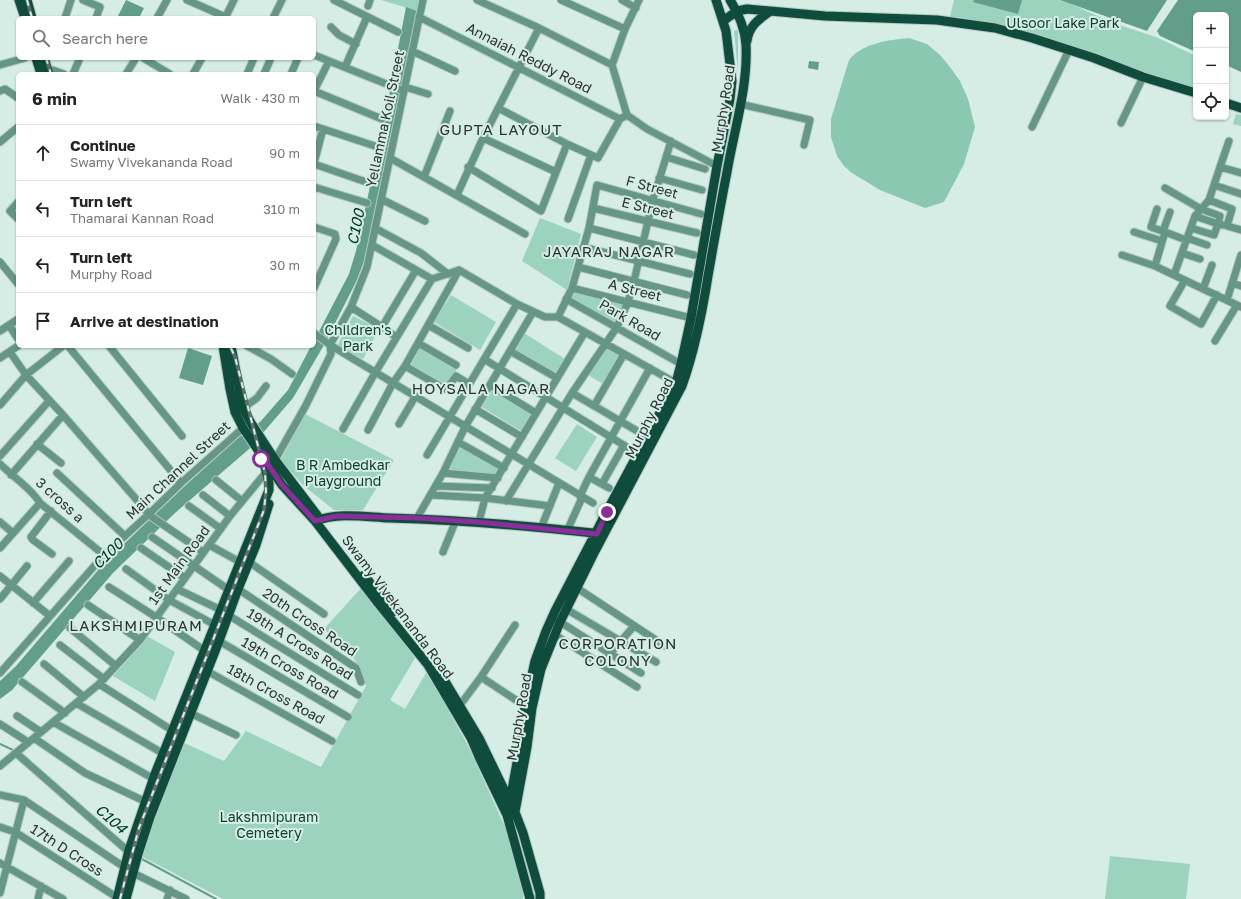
<!DOCTYPE html>
<html lang="en">
<head>
<meta charset="utf-8">
<style>
  :root { --surface:#fff; --page:#f6f6f6; --text:#222; --muted:#767676; --line:#e0e0e0 }
  body { margin:0; font-family:"Golos Text",sans-serif; background:var(--page); color:var(--text) }
  .controls { position:absolute; right:12px; top:12px; display:grid; overflow:hidden; border-radius:6px; box-shadow:0 1px 3px #0004 }
  .controls button { width:36px; height:36px; display:grid; place-items:center; padding:0; border:0; border-bottom:1px solid var(--line); background:var(--surface); color:var(--text); font:20px sans-serif }
  .stop { position:absolute; width:12px; height:12px; margin:-9px; border:3px solid #882f9b; border-radius:50%; background:#fff }
  .stop.end { background:#882f9b; border-color:#fff; box-shadow:0 1px 4px #0008 }
  .list { margin:0; padding:0; list-style:none }
  h2 { display:flex; justify-content:space-between; align-items:center; height:52px; margin:0; padding:0 16px; font-size:17px }
  h2 small { font-size:13px; font-weight:400; color:var(--muted) }
  .list li { display:grid; grid-template-columns:26px 1fr auto; gap:12px; align-items:center; box-sizing:border-box; height:56px; padding:0 16px; border-top:1px solid var(--line) }
  .list b { display:block; font-size:15px; white-space:nowrap }
  .list p { margin:0; font-size:13px; white-space:nowrap; color:var(--muted) }
  .list em { font-size:13px; font-style:normal; color:var(--muted) }
  .icon { flex:none; width:22px; height:22px; fill:none; stroke:currentColor; stroke-width:2; stroke-linecap:round; stroke-linejoin:round }
  .map { position:relative; flex:none; width:1241px; height:899px; overflow:hidden }
  .search { position:absolute; background:var(--surface); box-shadow:0 1px 3px #0004; left:16px; top:16px; width:300px; height:44px; display:flex; align-items:center; gap:10px; box-sizing:border-box; padding:0 14px; border-radius:6px; color:var(--muted); font-size:15px }
  .panel { position:absolute; background:var(--surface); box-shadow:0 1px 3px #0004; left:16px; top:72px; width:300px; height:276px; border-radius:6px }
  .map>svg:first-child { display:block }
</style>
</head>
<body>
<div class="map">
<svg width="1241" height="899" viewBox="0 0 1241 899">
  <rect width="100%" height="100%" fill="#d5ede4"/>
  <path fill="#9cd3bf" d="M 381,0 L 420,0 L 417,11 Z
    M 954,0 L 1059,0 L 1069,3 L 1113,23 L 1156,37 L 1196,56 L 1196,90 L 1027,32 L 1019,32 L 958,17 L 950,17 Z
    M 737,30 L 738,32 L 738,72 L 734,31 Z
    M 1236,114 L 1241,115 L 1241,126 L 1233,124 Z
    M 540,218 L 581,234 L 567,290 L 522,261 Z
    M 574,290 L 624,304 L 615,325 L 569,298 Z
    M 451,295 L 496,322 L 480,350 L 434,322 Z
    M 353,316 L 379,329 L 363,359 L 337,346 Z
    M 524,333 L 565,359 L 553,379 L 511,353 Z
    M 421,346 L 458,367 L 448,386 L 411,365 Z
    M 605,346 L 620,355 L 603,384 L 588,375 Z
    M 492,391 L 531,414 L 521,431 L 482,407 Z
    M 305,414 L 394,460 L 363,510 L 334,510 L 304,486 L 282,462 L 281,459 Z
    M 577,424 L 597,437 L 576,471 L 555,458 Z
    M 458,446 L 500,469 L 497,474 L 448,470 Z
    M 362,587 L 415,658 L 390,700 L 405,709 L 427,671 L 468,746 L 506,829 L 523,888 L 523,899 L 223,899 L 141,856 L 158,805 L 182,742 L 224,761 L 246,731 L 321,767 L 366,686 L 355,660 L 324,629 Z
    M 147,636 L 175,652 L 155,701 L 113,676 L 144,642 Z
    M 1110,856 L 1190,864 L 1186,899 L 1105,899 Z"/>
  <path fill="#8bc8b2" d="M 909,38 L 927,44 L 940,55 L 950,67 L 960,81 L 968,99 L 975,127 L 964,164 L 944,202 L 925,208 L 880,190 L 852,173 L 844,166 L 837,156 L 831,137 L 831,119 L 849,60 C 862,43 889,40 909,38 Z"/>
  <path fill="#629e89" d="M 126,0 L 144,8 L 139,18 L 117,18 Z
    M 974,0 L 1022,0 L 1018,14 L 973,2 Z
    M 1060,0 L 1167,0 L 1147,31 Z
    M 1178,0 L 1241,0 L 1241,72 L 1226,65 L 1226,15 L 1196,15 L 1196,52 L 1160,36 L 1157,31 Z
    M 406,7 L 417,11 L 366,256 L 356,282 L 324,345 L 293,398 L 249,449 L 175,513 L 113,573 L 12,690 L 0,699 L 0,681 L 16,666 L 105,562 L 188,483 L 238,438 L 260,422 L 288,390 L 311,346 L 314,346 L 314,341 L 349,274 L 356,251 L 384,122 Z
    M 809,61 L 819,62 L 818,70 L 808,68 Z
    M 188,348 L 212,356 L 203,385 L 179,378 Z"/>
  <g fill="none" stroke-linecap="round" stroke-linejoin="round">
    <path stroke="#629e89" stroke-width="2" d="M 0,744 L 15,751
      M 140,858 L 216,899"/>
    <g stroke="#b3c8c0" stroke-width="9">
      <path id="minor" d="M 83,0 L 100,7 L 96,18
        M 187,0 L 228,18
        M 334,0 L 398,32
        M 477,0 L 539,28 L 612,65 L 627,115 L 647,129 L 717,166
        M 561,0 L 625,29
        M 622,0 L 636,8
        M 368,6 L 370,0
        M 419,17 L 620,119 L 627,115
        M 65,18 L 71,0
        M 157,18 L 167,0
        M 225,18 L 234,0
        M 273,18 L 282,0
        M 331,27 L 339,35 L 356,44
        M 412,51 L 455,71
        M 314,55 L 404,91
        M 143,58 L 170,74
        M 0,65 L 25,58
        M 612,65 L 625,29 L 639,0
        M 345,67 L 367,17
        M 48,72 L 53,70 L 64,74
        M 73,74 L 80,58
        M 126,74 L 136,58
        M 193,74 L 202,58
        M 247,74 L 254,58
        M 264,74 L 271,58
        M 291,74 L 298,58
        M 405,87 L 428,94
        M 0,91 L 5,89 L 18,98
        M 314,91 L 382,119
        M 314,91 L 329,61
        M 740,104 L 810,120 L 804,145
        M 498,108 L 567,144 L 598,158 L 620,119
        M 1121,123 L 1143,77
        M 314,126 L 378,147
        M 1032,127 L 1069,50
        M 483,138 L 556,172
        M 0,142 L 18,127
        M 666,157 L 705,169
        M 390,158 L 525,234
        M 314,163 L 323,129
        M 314,164 L 369,183
        M 468,167 L 541,211 L 567,144
        M 1220,167 L 1229,141
        M 424,177 L 450,111
        M 659,178 L 702,190
        M 1214,185 L 1241,194
        M 314,187 L 367,203
        M 1165,188 L 1201,209 L 1220,216 L 1218,224 L 1195,216
        M 457,195 L 483,138 L 539,28
        M 381,199 L 425,221
        M 1209,200 L 1232,209 L 1227,226 L 1241,230
        M 18,202 L 10,211 L 18,219
        M 593,208 L 697,233
        M 1157,209 L 1151,227 L 1165,232
        M 568,219 L 591,155
        M 314,227 L 335,234 L 336,239 L 314,288
        M 375,228 L 421,253 L 448,274
        M 589,228 L 694,255
        M 1191,228 L 1214,235 L 1218,224 L 1223,225
        M 1163,231 L 1170,212
        M 1134,232 L 1162,241
        M 1187,238 L 1207,245
        M 372,245 L 432,279 L 459,270 L 517,304 L 545,317 L 558,317 L 676,383
        M 583,247 L 690,274
        M 1182,253 L 1200,259
        M 1122,255 L 1155,266 L 1241,307
        M 0,262 L 18,284
        M 1155,266 L 1165,232 L 1186,240
        M 578,267 L 687,295
        M 1174,275 L 1195,216 L 1209,200 L 1220,167 L 1241,173
        M 1185,280 L 1170,306 L 1201,324 L 1217,295
        M 1232,283 L 1241,286
        M 572,288 L 691,318
        M 1203,289 L 1212,265
        M 566,299 L 681,364
        M 1227,300 L 1241,255
        M 351,307 L 382,327
        M 558,317 L 572,288 L 589,228 L 597,185 L 701,214
        M 9,325 L 18,339
        M 428,325 L 468,348
        M 0,331 L 18,319
        M 314,333 L 330,345 L 593,503
        M 396,337 L 382,327 L 416,270
        M 1215,341 L 1237,305
        M 418,343 L 456,365
        M 68,346 L 181,483
        M 109,346 L 182,436
        M 247,346 L 271,359 L 292,374
        M 510,351 L 557,378
        M 10,352 L 26,375 L 63,415 L 149,514
        M 0,358 L 18,346
        M 484,359 L 630,449
        M 405,366 L 445,389 L 448,387 L 456,376 L 469,384
        M 490,385 L 536,413
        M 572,393 L 639,432
        M 0,405 L 26,375 L 63,346
        M 594,406 L 624,354
        M 243,408 L 257,398 L 266,386
        M 475,409 L 522,437
        M 399,424 L 415,397
        M 343,429 L 375,373 L 432,279
        M 368,430 L 393,383 L 405,366 L 459,270
        M 458,442 L 504,468
        M 37,444 L 61,463
        M 427,455 L 517,304
        M 0,456 L 49,401
        M 275,460 L 306,405 L 331,354 L 330,345 L 351,307 L 367,267 L 423,0
        M 0,464 C 12,476 32,489 40,503 L 104,555
        M 57,473 L 125,536
        M 443,473 L 498,478
        M 11,475 L 63,415
        M 589,477 L 609,488
        M 216,480 L 242,501
        M 602,484 L 624,445
        M 436,486 L 492,488
        M 203,495 L 230,516
        M 431,495 L 485,498 L 550,506
        M 506,501 L 572,393 L 617,327 L 628,302 L 634,281 L 653,200 L 671,141
        M 189,506 L 221,529
        M 51,511 L 31,537 L 33,540 L 52,554
        M 152,517 L 203,552
        M 417,518 L 443,473 L 465,427 L 533,312
        M 0,522 L 13,533
        M 479,522 L 485,498 L 585,332
        M 541,528 L 559,483
        M 567,531 L 581,500 L 580,496 L 589,477 L 650,368
        M 152,537 L 229,590
        M 209,545 L 240,562
        M 0,548 L 40,503
        M 141,548 L 185,578
        M 443,552 L 456,520
        M 249,562 L 324,614
        M 126,569 L 169,600 L 215,625
        M 0,576 L 50,616
        M 109,587 L 156,617 L 205,651
        M 577,588 L 665,646
        M 177,589 L 221,610
        M 238,589 L 356,668 L 361,682
        M 0,599 L 27,566
        M 33,603 L 69,561
        M 88,605 L 140,640
        M 566,609 L 656,662
        M 228,615 L 358,695
        M 560,622 L 641,673
        M 70,628 L 116,666
        M 555,635 L 637,687
        M 219,641 L 348,717
        M 60,645 L 104,679
        M 44,664 L 84,697
        M 601,664 L 634,626
        M 207,671 L 332,741
        M 0,673 L 104,555 L 149,514 L 181,483 L 243,428
        M 481,677 L 525,706
        M 22,682 L 65,713
        M 99,684 L 173,731
        M 76,703 L 164,754
        M 457,709 L 481,677 L 515,625
        M 190,713 L 236,735
        M 17,716 L 41,732
        M 53,722 L 154,779
        M 0,724 L 28,742
        M 34,738 L 85,773 L 142,800 L 155,804
        M 16,753 L 129,852
        M 0,766 L 99,684 L 140,640 L 230,516 L 267,471
        M 0,795 L 24,800 L 133,873 L 186,899
        M 0,827 L 15,832 L 118,898
        M 0,863 L 63,899
        M 0,893 L 24,800
        M 38,899 L 41,886
        M 167,899 L 170,890"/>
    </g>
    <g stroke="#b3c8c0" stroke-width="11">
      <path id="major" d="M 19,0 L 25,18
        M 27,0 L 32,18
        M 723,21 L 737,11 L 747,9 L 825,16 L 937,20 L 995,28 L 1032,38 L 1094,58 L 1143,77 L 1196,93
        M 747,41 C 749,26 758,20 769,12
        M 36,58 L 41,74
        M 44,58 L 49,74
        M 1226,103 L 1241,108
        M 223,346 L 230,389 L 235,412 L 243,428 L 282,485 L 315,521 L 378,603 L 428,665 L 471,738 L 480,759 L 507,815 L 530,899
        M 231,346 L 243,408 L 251,423 L 275,460 L 317,515
        M 315,521 C 339,512 366,517 390,518 C 461,520 532,526 602,534
        M 364,575 L 393,612
        M 440,673 L 479,738 L 515,812 L 523,833 L 540,893 L 540,899
        M 503,805 L 510,801 L 520,746 L 525,706 L 535,661 L 546,631 L 555,611 L 607,511 L 676,383 L 681,364 L 691,318 L 717,166 L 730,99 L 732,81 L 726,31 L 716,0
        M 507,815 L 515,812 L 527,747 L 532,708 L 541,669 L 560,622 L 593,555 L 682,386 C 695,350 702,314 708,276 C 714,242 720,207 727,172 C 734,130 748,88 746,45 C 745,29 739,14 730,0
        M 117,899 L 129,850 L 155,774 L 269,490 L 269,483 L 265,467
        M 126,899 L 138,854 L 150,817 L 219,641 L 238,589 L 256,545 L 269,504"/>
    </g>
    <use href="#minor" stroke="#669685" stroke-width="7"/>
    <use href="#major" stroke="#104c3b" stroke-width="9"/>
    <g stroke="#606e69" stroke-width="3.5">
      <path id="rail" d="M 27,0 L 32,18
        M 46,58 L 51,74
        M 120,899 L 139,828 L 264,510 L 266,491 L 265,473 L 235,357 L 230,346"/>
    </g>
    <use href="#rail" stroke="#d5ede4" stroke-width="2" stroke-dasharray="6" stroke-linecap="butt"/>
  </g>
  <g fill="none" stroke-linecap="round" stroke-linejoin="round">
    <path stroke="#882f9b" stroke-width="5" d="M 261,459 L 265,460 L 282,485 L 315,521 L 337,516 L 418,518 L 478,522 L 597,534 L 607,512"/>
  </g>
  <g text-anchor="middle" stroke-width="4" stroke-linejoin="round" paint-order="stroke">
    <g font-size="14" fill="#0b4031" stroke="#d5ede4">
      <text x="1063" y="28">Ulsoor Lake Park</text>
      <text x="358" y="335">Children's<tspan x="358" dy="16">Park</tspan></text>
      <text x="343" y="470">B R Ambedkar<tspan x="343" dy="16">Playground</tspan></text>
      <text x="269" y="822">Lakshmipuram<tspan x="269" dy="16">Cemetery</tspan></text>
    </g>
    <g font-size="14" fill="#29332f" stroke="#d5ede4">
      <text transform="translate(529 58) rotate(27)" y="5">Annaiah Reddy Road</text>
      <text transform="translate(723 109) rotate(-81)" y="5">Murphy Road</text>
      <text transform="translate(385 119) rotate(-78)" y="5">Yellamma Koil Street</text>
      <text transform="translate(652 187) rotate(15)" y="5">F Street</text>
      <text transform="translate(648 208) rotate(14)" y="5">E Street</text>
      <text transform="translate(635 290) rotate(14)" y="5">A Street</text>
      <text transform="translate(630 320) rotate(30)" y="5">Park Road</text>
      <text transform="translate(649 418) rotate(-63)" y="5">Murphy Road</text>
      <text transform="translate(178 470) rotate(-43)" y="5">Main Channel Street</text>
      <text transform="translate(60 500) rotate(42)" y="5">3 cross a</text>
      <text transform="translate(179 565) rotate(-54)" y="5">1st Main Road</text>
      <text transform="translate(398 607) rotate(53)" y="5">Swamy Vivekananda Road</text>
      <text transform="translate(310 622) rotate(34)" y="5">20th Cross Road</text>
      <text transform="translate(300 644) rotate(32)" y="5">19th A Cross Road</text>
      <text transform="translate(290 668) rotate(30)" y="5">19th Cross Road</text>
      <text transform="translate(276 694) rotate(29)" y="5">18th Cross Road</text>
      <text transform="translate(519 717) rotate(-80)" y="5">Murphy Road</text>
      <text transform="translate(67 850) rotate(33)" y="5">17th D Cross</text>
    </g>
    <g font-size="15" letter-spacing="1" fill="#29332f" stroke="#d5ede4">
      <text x="501" y="135">GUPTA LAYOUT</text>
      <text x="609" y="257">JAYARAJ NAGAR</text>
      <text x="481" y="394">HOYSALA NAGAR</text>
      <text x="136" y="631">LAKSHMIPURAM</text>
      <text x="618" y="649">CORPORATION<tspan x="618" dy="17">COLONY</tspan></text>
    </g>
    <g font-size="15" font-style="italic" fill="#003729" stroke="#d5ede4">
      <text transform="translate(356 227) rotate(-78)" y="5">C100</text>
      <text transform="translate(108 554) rotate(-44)" y="5">C100</text>
      <text transform="translate(111 819) rotate(41)" y="5">C104</text>
    </g>
  </g>
</svg>
<div class="controls">
<button>+</button>
<button>−</button>
<button><svg class="icon" aria-label="locate" viewBox="0 0 24 24"><circle cx="12" cy="12" r="6"/><path d="M12 2v4M12 18v4M2 12h4M18 12h4"/></svg></button>
</div>
<div class="stop" style="left:261px;top:459px"></div>
<div class="stop end" style="left:607px;top:512px"></div>
<div class="search"><svg class="icon" aria-label="search" viewBox="0 0 24 24"><circle cx="10" cy="10" r="6"/><path d="M15 15l6 6"/></svg>Search here</div>
<section class="panel">
<h2>6 min<small>Walk · 430 m</small></h2>
<ul class="list">
<li><svg class="icon" aria-label="ahead" viewBox="0 0 24 24"><path d="M12 20V5M6 11l6-6 6 6"/></svg><div><b>Continue</b><p>Swamy Vivekananda Road</p></div><em>90 m</em></li>
<li><svg class="icon" aria-label="left" viewBox="0 0 24 24"><path d="M17 20v-9H6M10 6l-5 5 5 5"/></svg><div><b>Turn left</b><p>Thamarai Kannan Road</p></div><em>310 m</em></li>
<li><svg class="icon" aria-label="left" viewBox="0 0 24 24"><path d="M17 20v-9H6M10 6l-5 5 5 5"/></svg><div><b>Turn left</b><p>Murphy Road</p></div><em>30 m</em></li>
<li><svg class="icon" aria-label="arrive" viewBox="0 0 24 24"><path d="M6 21V4h12l-3 4 3 4H6"/></svg><div><b>Arrive at destination</b></div></li>
</ul>
</section>
</div>
</body>
</html>
